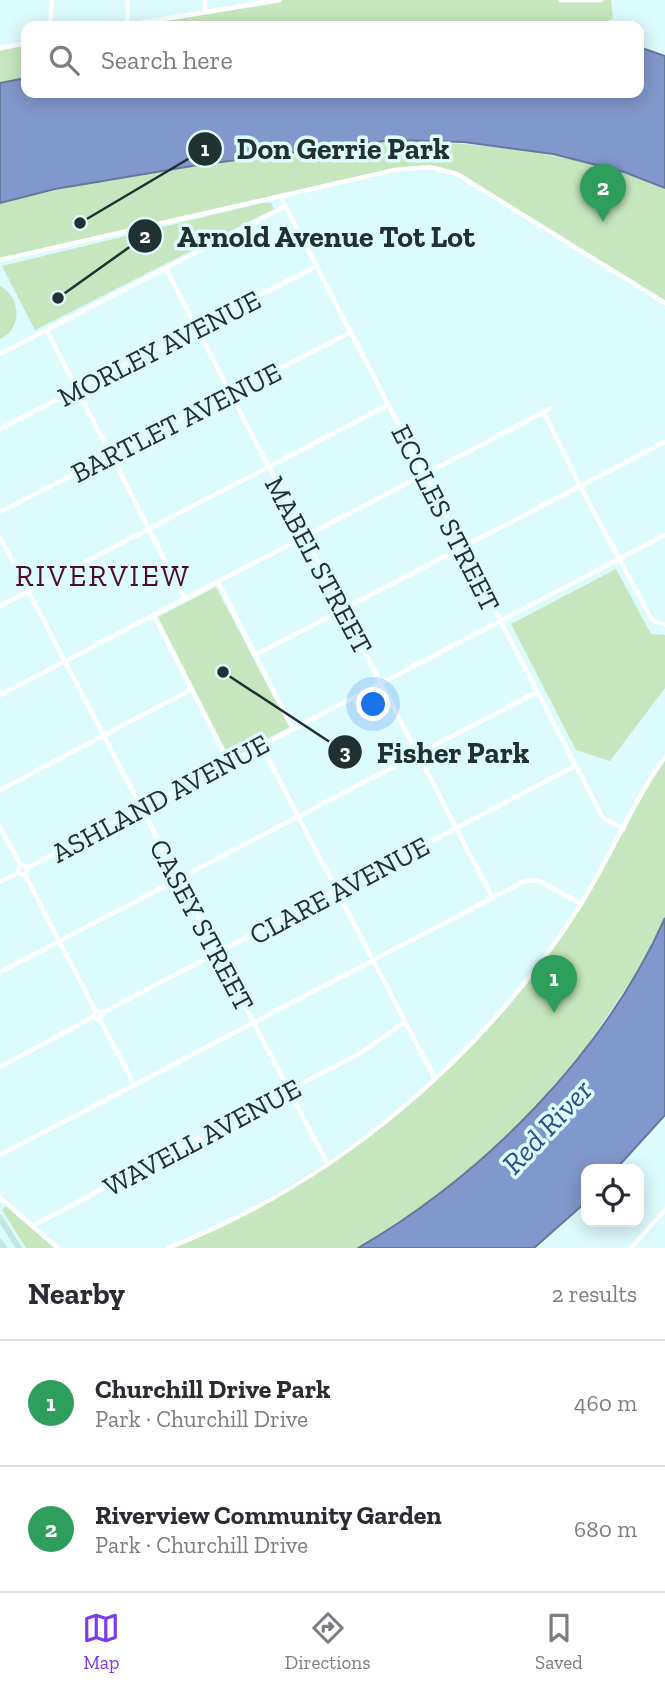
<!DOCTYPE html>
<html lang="en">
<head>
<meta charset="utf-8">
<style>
  :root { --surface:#fff; --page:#f7f7f7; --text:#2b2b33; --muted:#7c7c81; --line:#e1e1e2; --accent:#7c3aed }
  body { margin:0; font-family:"Zilla Slab",serif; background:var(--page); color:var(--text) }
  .controls { position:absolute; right:21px; bottom:21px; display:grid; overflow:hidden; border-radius:14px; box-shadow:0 4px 18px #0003 }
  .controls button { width:63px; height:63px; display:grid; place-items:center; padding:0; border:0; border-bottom:2px solid var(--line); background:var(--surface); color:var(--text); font:35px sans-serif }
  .you { position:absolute; left:374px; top:705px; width:24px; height:24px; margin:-18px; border:5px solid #fff; border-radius:50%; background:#1a73e8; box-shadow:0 0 0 10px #1a73e833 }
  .badge { display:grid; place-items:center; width:46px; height:46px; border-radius:50%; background:var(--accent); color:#fff; font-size:23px; font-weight:700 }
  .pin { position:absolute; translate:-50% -58px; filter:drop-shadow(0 2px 4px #0008) }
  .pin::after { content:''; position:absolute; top:37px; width:24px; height:21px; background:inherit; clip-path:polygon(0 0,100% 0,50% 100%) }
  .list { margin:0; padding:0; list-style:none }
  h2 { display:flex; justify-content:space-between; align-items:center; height:91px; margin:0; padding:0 28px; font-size:30px }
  h2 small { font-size:23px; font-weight:400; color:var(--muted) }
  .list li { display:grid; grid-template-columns:46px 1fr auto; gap:21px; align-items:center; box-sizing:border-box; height:126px; padding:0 28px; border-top:2px solid var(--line) }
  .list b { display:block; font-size:26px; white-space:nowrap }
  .list p { margin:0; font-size:23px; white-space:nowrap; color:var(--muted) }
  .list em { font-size:23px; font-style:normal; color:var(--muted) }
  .icon { flex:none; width:38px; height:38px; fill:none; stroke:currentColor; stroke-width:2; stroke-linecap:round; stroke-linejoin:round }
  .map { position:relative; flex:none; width:665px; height:1248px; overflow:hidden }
  .search { position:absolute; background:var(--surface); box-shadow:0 4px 18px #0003; left:21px; right:21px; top:21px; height:77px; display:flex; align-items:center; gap:18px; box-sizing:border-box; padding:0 24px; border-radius:14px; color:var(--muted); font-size:26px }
  .sheet { height:343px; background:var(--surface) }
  nav { display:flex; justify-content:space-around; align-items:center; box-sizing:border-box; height:98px; border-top:2px solid var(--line); background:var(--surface); font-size:19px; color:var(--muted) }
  nav a { display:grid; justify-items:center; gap:4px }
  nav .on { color:var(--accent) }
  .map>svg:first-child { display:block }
</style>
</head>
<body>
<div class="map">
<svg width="665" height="1248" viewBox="0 0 665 1248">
  <rect width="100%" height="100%" fill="#dcfbfd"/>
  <path fill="#c6e7be" d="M 280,0 L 611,0 L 613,18 L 600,26 L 122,26 Z
    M 26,43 L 26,78 L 0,83 L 0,48 Z
    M 392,140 C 485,143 578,153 665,188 L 665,303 L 457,174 L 420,167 L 0,260 L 0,203 C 129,171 261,155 392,140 Z
    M 262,203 L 271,203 L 274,209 L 35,330 L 2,266 Z
    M 0,286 C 21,297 23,329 0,339 Z
    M 616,569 L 651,634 L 665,635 L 665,688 L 610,761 L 576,750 L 511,624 Z
    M 216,587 L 289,727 L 230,759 L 158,617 Z
    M 665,757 L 665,918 L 634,976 L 584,1050 L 508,1138 L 441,1193 L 358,1248 L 168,1248 C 330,1177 456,1079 560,935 C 600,880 631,816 665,757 Z
    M 6,1206 L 54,1248 L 26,1248 L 2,1210 Z"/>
  <path fill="#8098cb" stroke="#64799d" stroke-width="2" d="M 639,47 L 665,56 L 665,188 L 624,172 L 553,154 L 464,142 L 392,140 L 198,165 L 55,189 L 0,203 L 0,83 L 26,78 L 26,93 L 639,93 Z
    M 665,918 L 665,1115 L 616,1169 L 586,1169 L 586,1202 L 534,1248 L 358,1248 C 485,1174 604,1054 665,918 Z"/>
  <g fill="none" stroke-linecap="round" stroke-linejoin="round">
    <path stroke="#fff" stroke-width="4.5" d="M 205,12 L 205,0
      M 127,25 L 128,0
      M 50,26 L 52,0
      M 280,196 L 590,793 L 603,818 L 624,829
      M 0,260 L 395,170 L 430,167 L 457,174 L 665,303
      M 166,269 L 492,897
      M 47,331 L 185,599
      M 0,354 L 284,207
      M 543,411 L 580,486 L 652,620 L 665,625
      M 0,429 L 317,266
      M 0,512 L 351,332
      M 0,537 L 327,1163
      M 218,582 L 293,729
      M 0,606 L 388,405
      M 154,616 L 229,762
      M 255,655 L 665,442
      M 0,695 L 550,409
      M 261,745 L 435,1079
      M 0,790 L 192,689
      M 0,827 L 21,866
      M18.5 870a4.5 4.5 0 1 1 9 0a4.5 4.5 0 1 1-9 0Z
      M 27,868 L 665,535
      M 25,875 L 95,1010 L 102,1013 L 100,1019 L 93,1017 L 96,1011
      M 0,882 L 19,872
      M 0,972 L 537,692
      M 102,1013 L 575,766
      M 100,1019 L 134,1085
      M 0,1067 L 93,1017
      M 0,1155 L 525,881 L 538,880 L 581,904
      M 0,1198 L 58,1248
      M 34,1225 L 362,1052 L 405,1022
      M 168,1248 C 337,1182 484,1057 581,904 C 611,856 632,802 665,757
      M 631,1248 L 665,1210"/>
    <path stroke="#fff" stroke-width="5" d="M 561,0 L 601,0
      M 122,26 L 279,0
      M 0,48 L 26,43"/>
    <path stroke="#bfe9de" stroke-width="6" d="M 0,1218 L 19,1248
      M 0,1242 L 4,1248"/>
  </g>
  <g text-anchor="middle" stroke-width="7" stroke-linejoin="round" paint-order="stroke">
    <g font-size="28" fill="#213031" stroke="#dcfbfd">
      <text transform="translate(159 348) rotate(-27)" y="10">MORLEY AVENUE</text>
      <text transform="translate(176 422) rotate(-27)" y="10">BARTLET AVENUE</text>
      <text transform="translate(446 518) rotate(63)" y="10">ECCLES STREET</text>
      <text transform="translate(319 565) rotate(62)" y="10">MABEL STREET</text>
      <text transform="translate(160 798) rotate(-28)" y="10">ASHLAND AVENUE</text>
      <text transform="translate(339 890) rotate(-28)" y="10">CLARE AVENUE</text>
      <text transform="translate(202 925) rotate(62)" y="10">CASEY STREET</text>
      <text transform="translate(202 1137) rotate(-28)" y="10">WAVELL AVENUE</text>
    </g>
    <g font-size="30" letter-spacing="2" fill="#4f0c29" stroke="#dcfbfd">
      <text x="103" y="586">RIVERVIEW</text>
    </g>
    <g font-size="30" font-style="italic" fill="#324c8c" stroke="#dcfbfd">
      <text transform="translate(547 1127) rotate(-47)" y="10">Red River</text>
    </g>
  </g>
  <path fill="none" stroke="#213031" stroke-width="2.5" d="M80 223L205 149M58 298L145 236M223 672L345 752"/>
  <g fill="#213031" stroke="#dcfbfd" stroke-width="2.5">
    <circle cx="80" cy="223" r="7"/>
    <circle cx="58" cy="298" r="7"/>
    <circle cx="223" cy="672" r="7"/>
    <circle cx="205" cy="149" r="18"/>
    <circle cx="145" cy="236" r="18"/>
    <circle cx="345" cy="752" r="18"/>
  </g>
  <g font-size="21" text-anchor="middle" font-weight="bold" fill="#fff">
    <text x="205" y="156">1</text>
    <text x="145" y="243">2</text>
    <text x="345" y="759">3</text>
  </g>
  <g font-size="30" text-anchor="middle" font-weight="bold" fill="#213031" stroke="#dcfbfd" stroke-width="7" stroke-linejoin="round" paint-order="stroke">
    <text x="343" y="159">Don Gerrie Park</text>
    <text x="326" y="247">Arnold Avenue Tot Lot</text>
    <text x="453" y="763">Fisher Park</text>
  </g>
</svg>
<div class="controls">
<button><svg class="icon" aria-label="locate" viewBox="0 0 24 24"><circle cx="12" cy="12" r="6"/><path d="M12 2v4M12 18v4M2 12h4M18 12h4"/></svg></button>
</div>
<div class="you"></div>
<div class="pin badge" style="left:554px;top:1013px;background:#2e9e5b">1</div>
<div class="pin badge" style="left:603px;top:222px;background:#2e9e5b">2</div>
<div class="search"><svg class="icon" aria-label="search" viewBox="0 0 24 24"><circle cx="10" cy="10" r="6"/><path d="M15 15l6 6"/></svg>Search here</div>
</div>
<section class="sheet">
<h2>Nearby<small>2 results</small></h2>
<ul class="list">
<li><span class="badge" style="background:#2e9e5b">1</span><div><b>Churchill Drive Park</b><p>Park · Churchill Drive</p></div><em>460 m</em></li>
<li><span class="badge" style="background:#2e9e5b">2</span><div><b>Riverview Community Garden</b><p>Park · Churchill Drive</p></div><em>680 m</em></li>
</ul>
</section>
<nav>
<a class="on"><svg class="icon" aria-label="map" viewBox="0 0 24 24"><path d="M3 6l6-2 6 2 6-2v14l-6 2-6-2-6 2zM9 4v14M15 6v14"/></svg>Map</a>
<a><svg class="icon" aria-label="directions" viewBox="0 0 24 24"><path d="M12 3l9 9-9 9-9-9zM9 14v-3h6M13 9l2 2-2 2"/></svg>Directions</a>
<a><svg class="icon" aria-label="saved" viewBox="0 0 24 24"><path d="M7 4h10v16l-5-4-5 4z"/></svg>Saved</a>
</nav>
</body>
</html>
